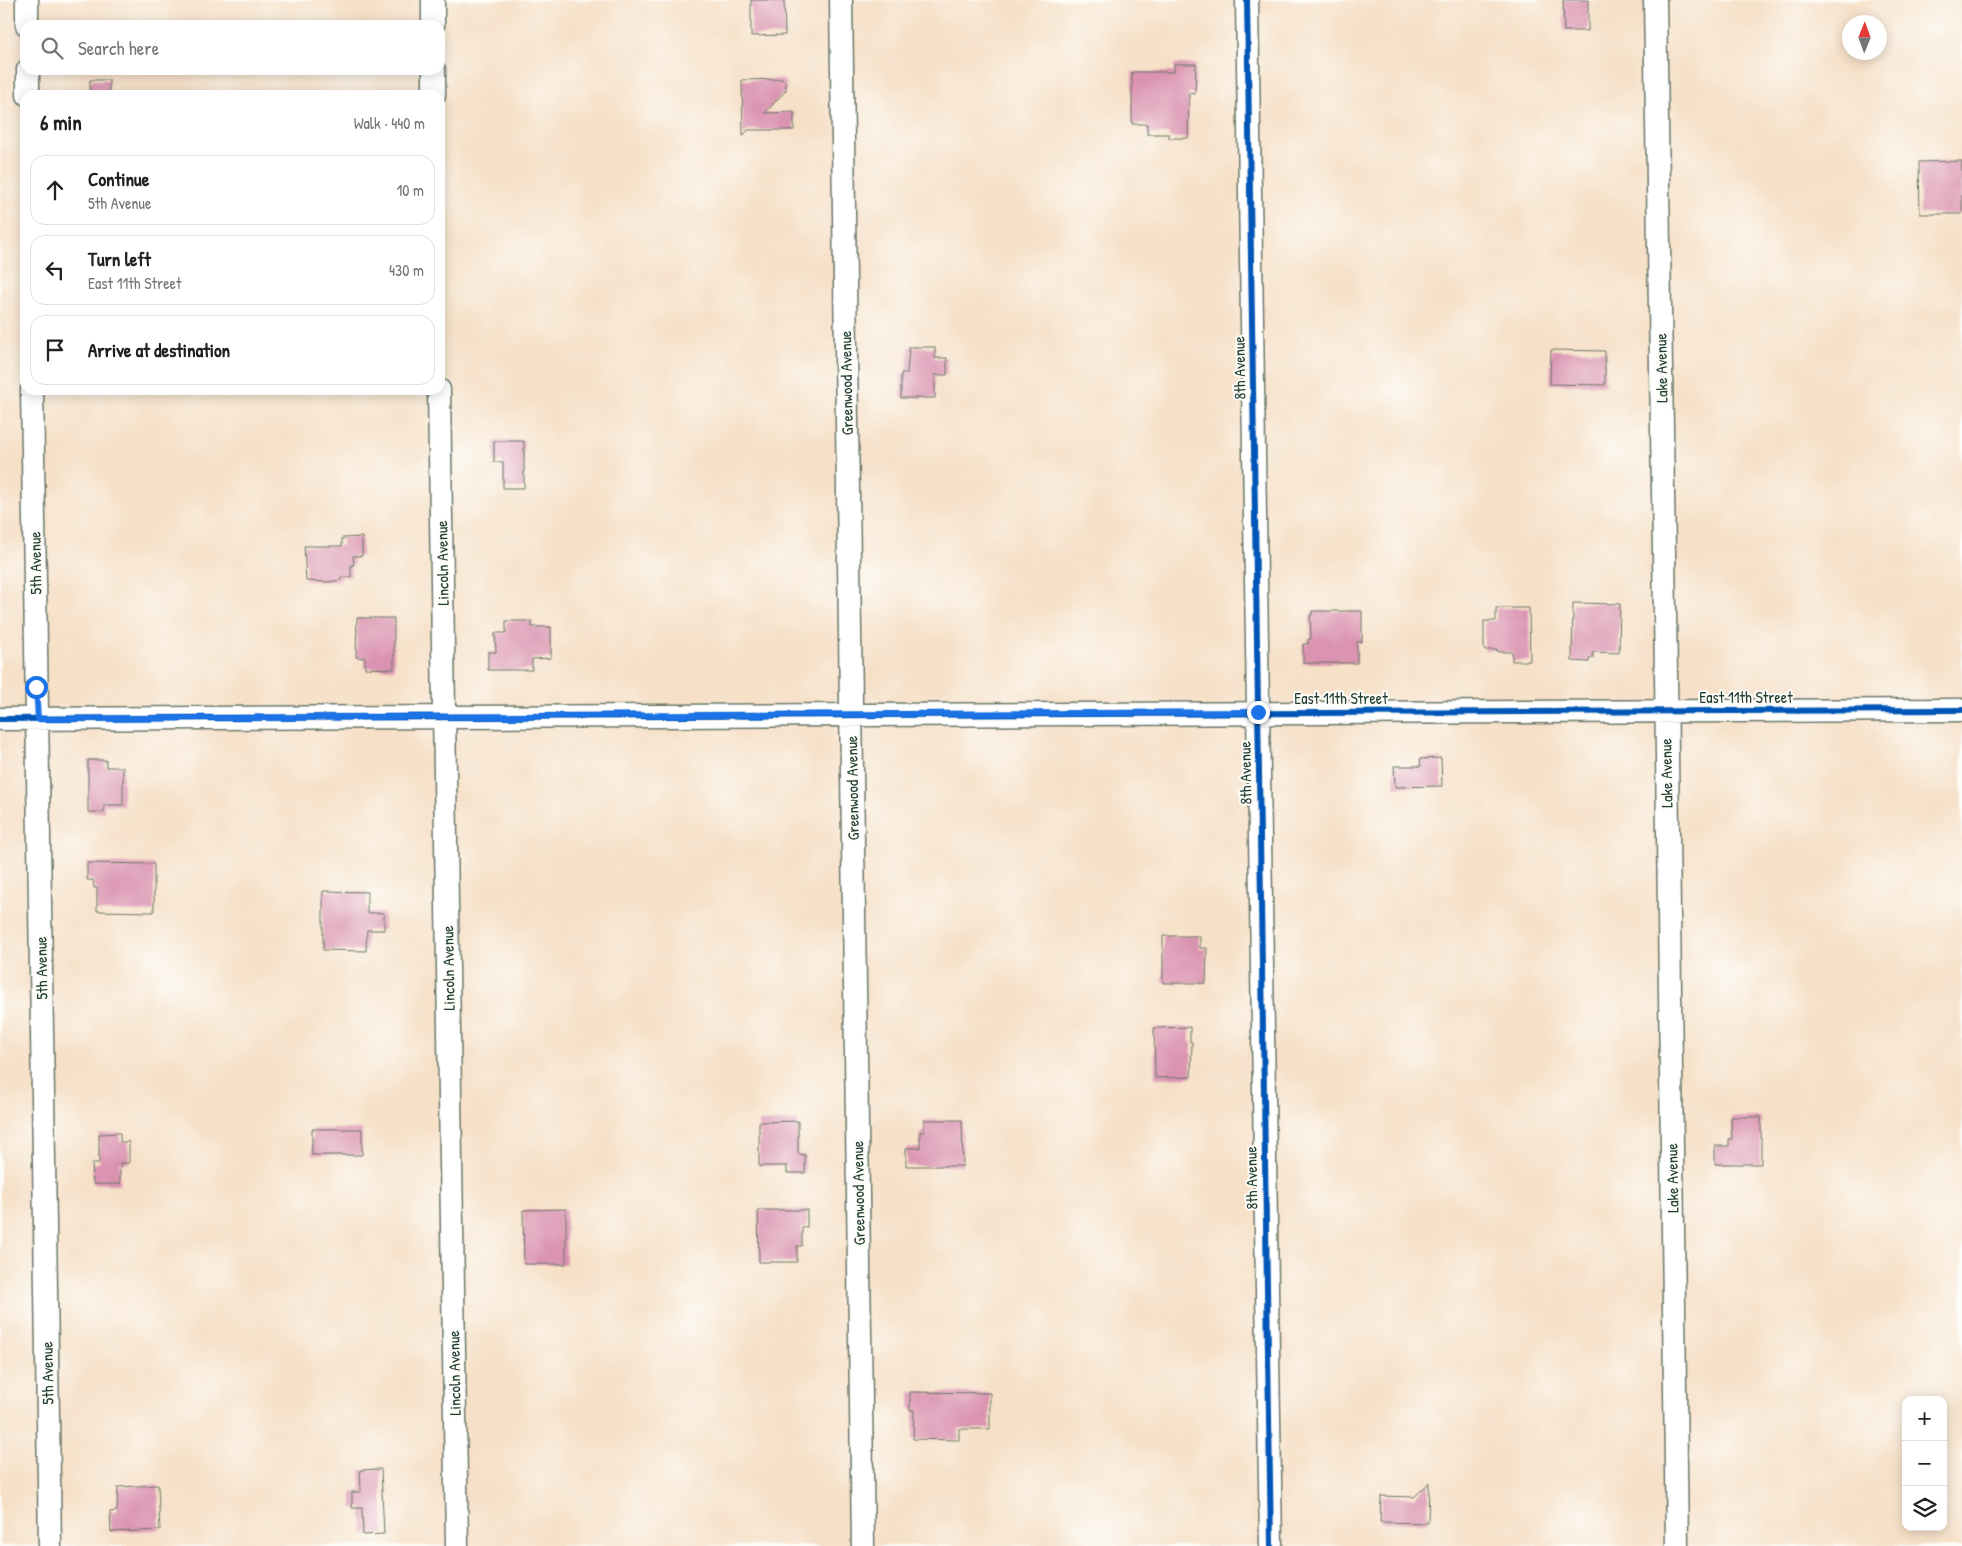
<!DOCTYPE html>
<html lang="en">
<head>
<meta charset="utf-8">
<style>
  :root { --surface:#fff; --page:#f2f2f2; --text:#202124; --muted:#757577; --line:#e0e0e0 }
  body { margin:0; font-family:"Patrick Hand",sans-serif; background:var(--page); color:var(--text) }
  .controls { position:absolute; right:15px; bottom:15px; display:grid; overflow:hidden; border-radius:10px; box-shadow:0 2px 12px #0003 }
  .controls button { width:45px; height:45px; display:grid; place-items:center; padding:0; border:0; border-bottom:1px solid var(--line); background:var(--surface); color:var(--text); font:25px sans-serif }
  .compass { position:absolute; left:1842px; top:15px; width:45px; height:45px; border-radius:50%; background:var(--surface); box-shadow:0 2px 12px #0003; rotate:1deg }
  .stop { position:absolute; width:15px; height:15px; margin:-11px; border:4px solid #1a73e8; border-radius:50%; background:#fff }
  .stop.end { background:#1a73e8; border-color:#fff; box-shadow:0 1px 5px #0008 }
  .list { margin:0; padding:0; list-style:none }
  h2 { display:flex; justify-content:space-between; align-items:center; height:65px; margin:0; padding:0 20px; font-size:21px }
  h2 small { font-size:16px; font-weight:400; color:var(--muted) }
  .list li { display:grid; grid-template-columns:32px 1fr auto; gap:15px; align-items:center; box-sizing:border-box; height:70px; margin:0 10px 10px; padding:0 10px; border:1px solid var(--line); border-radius:15px }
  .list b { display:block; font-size:19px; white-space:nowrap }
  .list p { margin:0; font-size:16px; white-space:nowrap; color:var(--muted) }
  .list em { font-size:16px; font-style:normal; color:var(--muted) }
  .icon { flex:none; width:28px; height:28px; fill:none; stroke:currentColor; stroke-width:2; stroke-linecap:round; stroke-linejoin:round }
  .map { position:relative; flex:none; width:1962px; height:1546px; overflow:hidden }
  .search { position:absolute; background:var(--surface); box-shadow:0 2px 12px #0003; left:20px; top:20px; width:425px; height:55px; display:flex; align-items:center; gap:12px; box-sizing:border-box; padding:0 18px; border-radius:15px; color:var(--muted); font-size:19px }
  .panel { position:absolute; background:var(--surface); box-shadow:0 2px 12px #0003; left:20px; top:90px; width:425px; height:305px; border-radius:15px }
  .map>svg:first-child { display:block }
</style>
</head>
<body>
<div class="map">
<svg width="1962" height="1546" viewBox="0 0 1962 1546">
  <rect width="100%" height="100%" fill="#fdfcf7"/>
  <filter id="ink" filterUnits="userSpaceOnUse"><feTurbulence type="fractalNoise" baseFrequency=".02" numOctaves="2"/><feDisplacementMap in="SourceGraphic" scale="10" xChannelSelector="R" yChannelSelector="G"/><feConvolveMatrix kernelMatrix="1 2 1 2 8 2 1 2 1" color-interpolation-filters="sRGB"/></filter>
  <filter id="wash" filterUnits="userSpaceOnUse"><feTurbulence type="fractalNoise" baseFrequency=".0096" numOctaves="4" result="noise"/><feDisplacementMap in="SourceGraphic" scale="20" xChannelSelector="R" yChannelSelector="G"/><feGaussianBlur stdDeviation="1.12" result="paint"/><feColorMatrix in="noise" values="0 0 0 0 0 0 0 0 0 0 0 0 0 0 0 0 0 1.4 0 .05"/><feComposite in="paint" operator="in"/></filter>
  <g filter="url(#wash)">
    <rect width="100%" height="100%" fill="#f6e0c7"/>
    <g id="blocks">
      <path fill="#da93b0" d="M 751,0 L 784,0 L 785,35 L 751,36 Z
        M 1563,0 L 1588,0 L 1588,31 L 1564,31 Z
        M 1174,64 L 1196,64 L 1195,94 L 1189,93 L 1188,138 L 1169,138 L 1169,134 L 1147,134 L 1147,124 L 1132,124 L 1132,72 L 1174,72 Z
        M 782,79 L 786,83 L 786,90 L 765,113 L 794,112 L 794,130 L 748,130 L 743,136 L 742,80 Z
        M 90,80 L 109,80 L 109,95 L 90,95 Z
        M 1962,161 L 1962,214 L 1920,214 L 1919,162 Z
        M 909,347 L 935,347 L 935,358 L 947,358 L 947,375 L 935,375 L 935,398 L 901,398 L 901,373 L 907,373 Z
        M 1551,350 L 1605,351 L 1605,385 L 1550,384 Z
        M 494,441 L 524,441 L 524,488 L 503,488 L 503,462 L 494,462 Z
        M 362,537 L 362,556 L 353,556 L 354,565 L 351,565 L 351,577 L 341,577 L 341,580 L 328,582 L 306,581 L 304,546 L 342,546 L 342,538 Z
        M 1573,603 L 1620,604 L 1619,653 L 1593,652 L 1593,658 L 1590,658 L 1589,662 L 1572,661 Z
        M 1496,608 L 1529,608 L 1530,661 L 1512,661 L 1512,652 L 1498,652 L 1498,650 L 1484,650 L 1484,621 L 1496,621 Z
        M 1312,611 L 1362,611 L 1362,642 L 1357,642 L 1357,663 L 1303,663 L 1303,644 L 1308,644 L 1308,639 L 1311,639 L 1310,615 L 1312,615 Z
        M 357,618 L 394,618 L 394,669 L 365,668 L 365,658 L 356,657 Z
        M 506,621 L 532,621 L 532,627 L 551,627 L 551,658 L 532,659 L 532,670 L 488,670 L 488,652 L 496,652 L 495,633 L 506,633 Z
        M 1441,758 L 1442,786 L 1395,787 L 1394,766 L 1421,766 L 1420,759 Z
        M 88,760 L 106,760 L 106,767 L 123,767 L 123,805 L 104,805 L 104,812 L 88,812 Z
        M 87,863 L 154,864 L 154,912 L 97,911 L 97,888 L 94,888 L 93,880 L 87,880 Z
        M 323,891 L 367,892 L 367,913 L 384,913 L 384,930 L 367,930 L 366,951 L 323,950 Z
        M 1163,936 L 1200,936 L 1200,948 L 1207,948 L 1206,983 L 1163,983 Z
        M 1190,1027 L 1190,1042 L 1192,1042 L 1191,1077 L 1155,1078 L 1154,1028 Z
        M 1731,1117 L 1761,1117 L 1761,1164 L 1715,1164 L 1715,1146 L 1729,1146 L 1729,1139 L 1732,1139 Z
        M 924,1120 L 962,1120 L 963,1166 L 906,1166 L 906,1148 L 920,1148 L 920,1132 L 924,1132 Z
        M 798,1121 L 798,1154 L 805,1155 L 805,1173 L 787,1173 L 787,1166 L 759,1166 L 759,1122 Z
        M 312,1129 L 362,1129 L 362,1155 L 312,1155 Z
        M 120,1133 L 120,1142 L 129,1142 L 129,1163 L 120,1163 L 120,1184 L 93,1184 L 92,1163 L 99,1163 L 99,1134 Z
        M 566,1209 L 566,1264 L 524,1264 L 523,1210 Z
        M 758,1210 L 807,1210 L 807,1227 L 802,1227 L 802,1246 L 797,1246 L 797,1262 L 759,1262 Z
        M 910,1392 L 990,1393 L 990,1429 L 959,1429 L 959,1440 L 913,1439 L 914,1410 L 910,1410 Z
        M 381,1469 L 384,1534 L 363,1535 L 362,1508 L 352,1508 L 352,1492 L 361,1492 L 360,1470 Z
        M 1429,1483 L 1428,1523 L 1380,1522 L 1381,1496 L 1414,1497 Z
        M 158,1485 L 160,1530 L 111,1532 L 110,1512 L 117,1511 L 118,1487 Z"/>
    </g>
  </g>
  <g filter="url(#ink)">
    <use href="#blocks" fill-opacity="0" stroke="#6a7667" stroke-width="1"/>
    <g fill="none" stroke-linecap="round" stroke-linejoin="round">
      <g stroke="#6a7667" stroke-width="25">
        <path id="minor" d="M 27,0 L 27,25
          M 433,0 L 433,25
          M 841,0 L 863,1546
          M 1247,0 L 1271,1546
          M 1655,0 L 1666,675 L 1677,1546
          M 28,70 L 28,95
          M 434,70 L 434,95
          M 32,390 L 50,1546
          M 439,390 L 457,1546
          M 0,719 L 1962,710"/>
      </g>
      <use href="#minor" stroke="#fff" stroke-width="22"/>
      <g stroke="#fdfcf7" stroke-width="9">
        <path id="cycleway" d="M 1247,0 L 1271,1546
          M 0,719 L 1962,710"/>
      </g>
      <use href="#cycleway" stroke="#0057b8" stroke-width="6"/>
    </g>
  </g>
  <g fill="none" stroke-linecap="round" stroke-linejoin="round" filter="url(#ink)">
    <path stroke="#1a73e8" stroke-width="6" d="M 36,687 L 38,719 L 1258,712"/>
  </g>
  <g text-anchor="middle" stroke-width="4" stroke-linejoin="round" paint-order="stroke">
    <g font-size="16" fill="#1f3d34" stroke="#fdfcf7">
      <text transform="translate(1239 368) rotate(-91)" y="6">8th Avenue</text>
      <text transform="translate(1661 368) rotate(-91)" y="6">Lake Avenue</text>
      <text transform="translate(846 383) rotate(-91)" y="6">Greenwood Avenue</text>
      <text transform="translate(35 563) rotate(-91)" y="6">5th Avenue</text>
      <text transform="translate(442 563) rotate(-91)" y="6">Lincoln Avenue</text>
      <text x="1746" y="703">East 11th Street</text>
      <text x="1341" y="704">East 11th Street</text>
      <text transform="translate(1245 773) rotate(-91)" y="6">8th Avenue</text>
      <text transform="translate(1666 773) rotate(-91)" y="6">Lake Avenue</text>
      <text transform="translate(852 788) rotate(-91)" y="6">Greenwood Avenue</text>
      <text transform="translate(41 968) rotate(-91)" y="6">5th Avenue</text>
      <text transform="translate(448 968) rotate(-91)" y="6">Lincoln Avenue</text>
      <text transform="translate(1251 1178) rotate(-91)" y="6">8th Avenue</text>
      <text transform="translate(1672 1178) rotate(-91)" y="6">Lake Avenue</text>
      <text transform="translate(858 1193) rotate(-91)" y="6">Greenwood Avenue</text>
      <text transform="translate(47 1373) rotate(-91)" y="6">5th Avenue</text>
      <text transform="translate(454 1373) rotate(-91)" y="6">Lincoln Avenue</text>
    </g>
  </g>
</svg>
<div class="controls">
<button>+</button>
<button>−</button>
<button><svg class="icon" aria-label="layers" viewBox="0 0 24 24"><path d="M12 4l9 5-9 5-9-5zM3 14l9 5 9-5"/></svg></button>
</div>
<svg class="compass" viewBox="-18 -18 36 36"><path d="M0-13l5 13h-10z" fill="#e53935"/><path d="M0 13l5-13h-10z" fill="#757577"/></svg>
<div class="stop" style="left:36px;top:687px"></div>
<div class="stop end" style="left:1258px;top:712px"></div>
<div class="search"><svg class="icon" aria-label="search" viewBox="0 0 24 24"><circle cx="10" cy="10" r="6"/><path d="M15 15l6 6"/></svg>Search here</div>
<section class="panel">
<h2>6 min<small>Walk · 440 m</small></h2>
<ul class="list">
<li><svg class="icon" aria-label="ahead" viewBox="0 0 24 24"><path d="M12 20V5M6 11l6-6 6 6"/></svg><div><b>Continue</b><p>5th Avenue</p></div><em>10 m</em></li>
<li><svg class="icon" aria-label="left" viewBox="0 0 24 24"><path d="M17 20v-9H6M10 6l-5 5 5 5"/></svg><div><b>Turn left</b><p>East 11th Street</p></div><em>430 m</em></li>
<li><svg class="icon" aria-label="arrive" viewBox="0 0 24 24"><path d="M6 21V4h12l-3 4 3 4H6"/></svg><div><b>Arrive at destination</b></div></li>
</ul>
</section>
</div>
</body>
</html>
